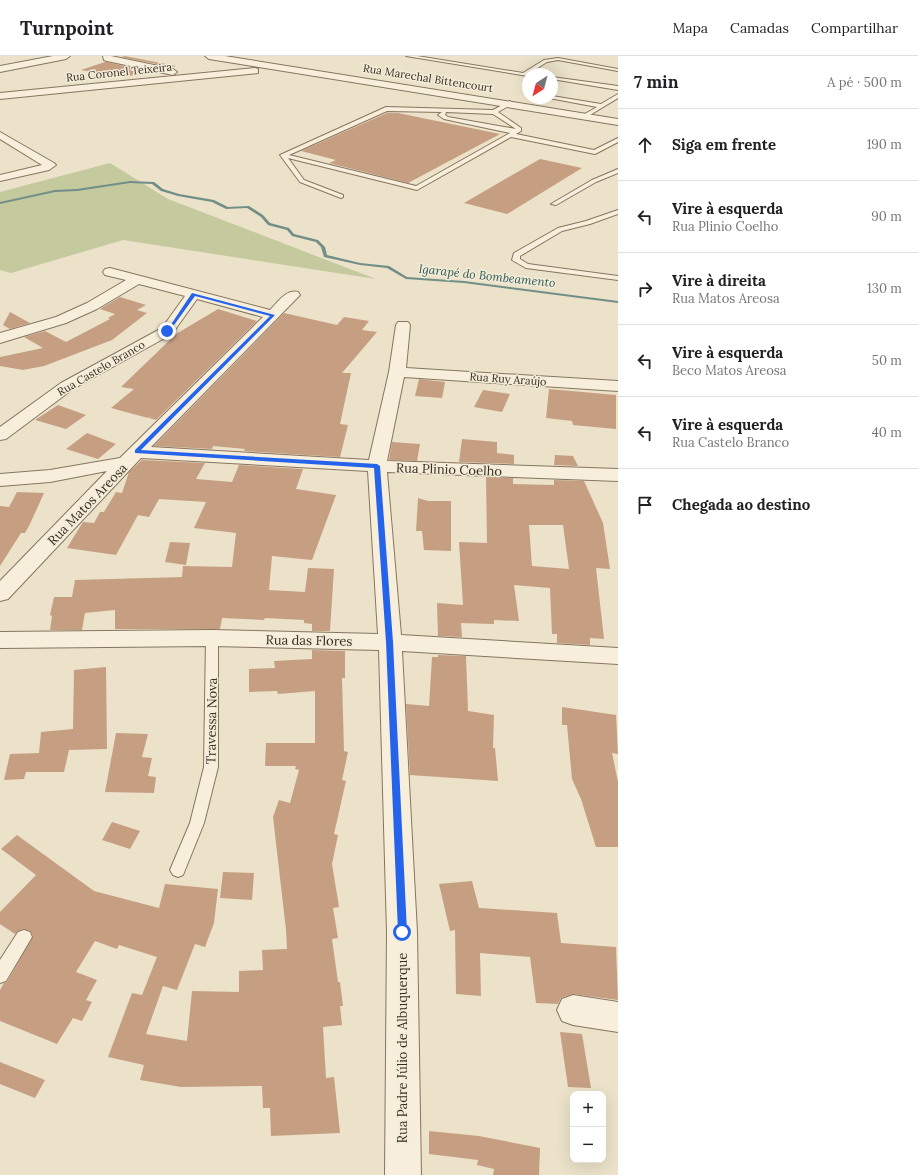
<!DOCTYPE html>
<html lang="pt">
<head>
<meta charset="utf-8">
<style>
  :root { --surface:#fff; --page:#f2f2f2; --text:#202124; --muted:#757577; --line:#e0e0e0 }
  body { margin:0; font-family:Lora,serif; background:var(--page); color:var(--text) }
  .controls { position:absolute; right:12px; bottom:12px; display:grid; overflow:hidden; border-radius:8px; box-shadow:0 4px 16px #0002 }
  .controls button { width:36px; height:36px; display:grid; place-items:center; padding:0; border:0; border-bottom:1px solid var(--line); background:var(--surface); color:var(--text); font:20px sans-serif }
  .compass { position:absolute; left:522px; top:12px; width:36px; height:36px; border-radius:50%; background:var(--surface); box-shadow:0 4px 16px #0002; rotate:216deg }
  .stop { position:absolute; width:12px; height:12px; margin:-9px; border:3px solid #2563eb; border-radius:50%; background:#fff }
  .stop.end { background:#2563eb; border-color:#fff; box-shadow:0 1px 4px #0008 }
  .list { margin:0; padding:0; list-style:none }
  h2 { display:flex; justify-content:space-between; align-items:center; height:52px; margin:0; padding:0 16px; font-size:17px }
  h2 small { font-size:13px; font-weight:400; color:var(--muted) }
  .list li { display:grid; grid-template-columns:26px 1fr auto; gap:12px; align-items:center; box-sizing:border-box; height:72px; padding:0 16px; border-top:1px solid var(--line) }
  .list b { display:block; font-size:15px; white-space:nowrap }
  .list p { margin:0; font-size:13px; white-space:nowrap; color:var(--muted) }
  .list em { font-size:13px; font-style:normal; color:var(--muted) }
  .icon { flex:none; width:22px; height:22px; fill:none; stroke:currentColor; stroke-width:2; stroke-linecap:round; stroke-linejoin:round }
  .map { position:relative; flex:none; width:618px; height:1119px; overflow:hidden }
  header { display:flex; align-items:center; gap:24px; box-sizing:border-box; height:56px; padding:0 20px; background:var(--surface); border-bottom:1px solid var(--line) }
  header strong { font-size:19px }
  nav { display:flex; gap:22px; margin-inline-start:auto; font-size:14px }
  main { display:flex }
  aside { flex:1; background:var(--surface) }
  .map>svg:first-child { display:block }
</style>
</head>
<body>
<header>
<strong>Turnpoint</strong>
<nav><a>Mapa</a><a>Camadas</a><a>Compartilhar</a></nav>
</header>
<main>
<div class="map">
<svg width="618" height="1119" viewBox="0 0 618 1119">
  <rect width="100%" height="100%" fill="#ebe2c9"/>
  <path fill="#c4c99e" d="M 110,107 L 168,143 L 376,223 L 123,184 L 11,217 L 0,214 L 0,136 Z"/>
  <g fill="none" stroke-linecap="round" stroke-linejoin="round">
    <path fill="#718e87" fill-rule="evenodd" d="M 130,125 L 154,126 L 163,133 L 179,138 L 214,144 L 228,151 L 249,150 L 263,159 L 270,167 L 289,172 L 294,178 L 318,184 L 325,191 L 327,199 L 360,207 L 389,210 L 407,221 L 464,225 L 618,245 L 618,247 L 464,227 L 406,223 L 387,212 L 360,209 L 324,201 L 321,191 L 316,186 L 292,180 L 287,174 L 268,169 L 261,161 L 247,152 L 226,153 L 212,146 L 178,140 L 161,135 L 152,128 L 130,127 L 77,135 L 55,136 L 0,148 L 0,146 L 55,134 L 77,133 Z"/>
  </g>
  <path fill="#c69f82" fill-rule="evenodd" d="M 125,0 L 176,10 L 172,11 L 121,1 Z
    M 105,6 L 107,6 L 150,16 L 124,21 L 81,14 Z
    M 387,57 L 398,57 L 500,78 L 408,127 L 329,107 L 336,104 L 301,95 Z
    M 540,103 L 582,112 L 507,158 L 464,147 Z
    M 120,241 L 146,249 L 137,254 L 147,257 L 112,284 L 44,310 L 23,314 L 0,310 L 0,301 L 43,292 L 24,281 L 45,275 L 66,286 L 110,263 L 108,262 L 115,258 L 100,253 Z
    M 218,253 L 257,265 L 156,364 L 149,362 L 150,360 L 148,362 L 111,352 L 134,333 L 121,331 L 176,278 Z
    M 10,256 L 30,267 L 10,273 L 3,269 Z
    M 284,257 L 337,269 L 344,261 L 369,265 L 362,274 L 377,276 L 342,317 L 351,317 L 340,368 L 348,369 L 340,401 L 244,395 L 245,393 L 213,390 L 212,393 L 154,390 Z
    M 419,323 L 445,326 L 442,342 L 415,340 Z
    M 549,333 L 616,339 L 616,373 L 573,369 L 572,365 L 546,362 Z
    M 483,334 L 510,338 L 502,356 L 474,351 Z
    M 58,349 L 86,359 L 66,373 L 35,364 Z
    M 87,377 L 116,388 L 98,403 L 66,393 Z
    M 462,383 L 497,386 L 497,397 L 514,399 L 514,408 L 459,406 Z
    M 392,386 L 420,388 L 417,405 L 389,404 Z
    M 555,399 L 573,400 L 578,410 L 554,409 Z
    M 142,404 L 205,407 L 196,423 L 232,426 L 239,409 L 303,413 L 296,433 L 336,439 L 312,504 L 272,500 L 269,534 L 305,536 L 308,512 L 334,513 L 330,575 L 312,575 L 312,568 L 304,567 L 304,564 L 265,562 L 264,564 L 222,562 L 220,573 L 115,573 L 115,554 L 85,557 L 82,574 L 50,574 L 52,560 L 50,559 L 54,541 L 72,541 L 75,524 L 182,521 L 183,510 L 232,511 L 236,477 L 194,472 L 206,446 L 159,443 L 149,461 L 138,459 L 116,499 L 67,492 L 83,466 L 94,467 L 100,456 L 104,456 L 116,436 L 122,437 L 129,416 Z
    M 486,421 L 513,422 L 513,428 L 554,429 L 554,424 L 584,425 L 603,467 L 610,513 L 596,512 L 604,583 L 590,582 L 590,589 L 557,587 L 557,578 L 552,578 L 550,532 L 514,529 L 519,565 L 494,564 L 494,568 L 461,567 L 462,581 L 438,580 L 437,547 L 463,549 L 459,486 L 487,487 ZM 529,469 L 563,469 L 569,513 L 532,510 Z
    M 17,436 L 44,437 L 30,468 L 25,477 L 21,477 L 0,510 L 0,450 L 9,451 Z
    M 418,442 L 428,445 L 451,445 L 451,495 L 424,494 L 422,475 L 416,475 Z
    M 170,486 L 190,487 L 186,509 L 165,506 Z
    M 312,594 L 345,595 L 345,622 L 342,622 L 344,695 L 348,696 L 342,724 L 346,725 L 334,778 L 338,779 L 332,808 L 339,851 L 333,852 L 338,882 L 332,883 L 338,926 L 340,926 L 343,950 L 340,950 L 342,969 L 323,971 L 326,1022 L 334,1021 L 340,1077 L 271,1080 L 270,1052 L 263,1052 L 262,1030 L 181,1031 L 140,1024 L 144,1009 L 108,1001 L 132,937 L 142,939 L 157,901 L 119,889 L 117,893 L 95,885 L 76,916 L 97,924 L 86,944 L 92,946 L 82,965 L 73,962 L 57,988 L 0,965 L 0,934 L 4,927 L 7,926 L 33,880 L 30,875 L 24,873 L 18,875 L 15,878 L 0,868 L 0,856 L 36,819 L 1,793 L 17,779 L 94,835 L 159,852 L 165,828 L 218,833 L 214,867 L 205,891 L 195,888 L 177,934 L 163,930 L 146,978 L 187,985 L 192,935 L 239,936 L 239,915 L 263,914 L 262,894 L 287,893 L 286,874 L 273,761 L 279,744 L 290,747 L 299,714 L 295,713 L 296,710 L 265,710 L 266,687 L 315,687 L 315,635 L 278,638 L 277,635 L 249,636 L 249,613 L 275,612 L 274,605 L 312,603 Z
    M 438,599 L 466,600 L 468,655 L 494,659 L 493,692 L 495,692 L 498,725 L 410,719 L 406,648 L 429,650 L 432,601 L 438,601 Z
    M 106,611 L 107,693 L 69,694 L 64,716 L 26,716 L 24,723 L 4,724 L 10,698 L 39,697 L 41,676 L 73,673 L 74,614 Z
    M 562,651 L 616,659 L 618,698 L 612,697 L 618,726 L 618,791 L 596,791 L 581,743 L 572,723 L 567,669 L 562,669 Z
    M 116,677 L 148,678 L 142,701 L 152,702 L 148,720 L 156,721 L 154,737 L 105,736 Z
    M 112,766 L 140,775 L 130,793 L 102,784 Z
    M 223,816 L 254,817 L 252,844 L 220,842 Z
    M 472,825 L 479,852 L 557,857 L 561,887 L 616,891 L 618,944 L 573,938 L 561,942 L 558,948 L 536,947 L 530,901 L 480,897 L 481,940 L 456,938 L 455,874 L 450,875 L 439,828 Z
    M 560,976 L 582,978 L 591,1032 L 568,1031 Z
    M 0,1006 L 45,1024 L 35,1042 L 0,1028 Z
    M 429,1075 L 479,1080 L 540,1092 L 539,1119 L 493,1119 L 494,1113 L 477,1109 L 478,1104 L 429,1098 Z"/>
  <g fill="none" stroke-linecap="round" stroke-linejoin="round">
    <g stroke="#87755f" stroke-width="2">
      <path id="service" d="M 406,0 L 417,0 L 523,17 L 544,4 L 558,2 L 618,13 L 618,15 L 558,4 L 547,6 L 528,18 L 530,18 L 528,18 L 528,20 Z
        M 552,21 L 618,30 L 618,34 L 552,23 Z
        M 618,38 L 618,42 L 585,62 L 583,59 L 597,51 L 549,42 L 552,40 L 601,48 Z
        M 510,45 L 512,48 L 498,56 L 521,72 L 521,75 L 516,78 L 594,94 L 618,82 L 618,86 L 595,98 L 511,81 L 417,134 L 288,102 L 304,124 L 343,139 L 343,141 L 341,142 L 300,126 L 280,99 L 386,51 L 493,54 ZM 387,55 L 442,56 L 438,59 L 444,63 L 510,77 L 416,130 L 289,99 ZM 446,56 L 493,58 L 516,73 L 448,61 L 445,59 Z
        M 618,113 L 618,117 L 596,126 L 556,149 L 551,148 L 592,124 Z
        M 618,154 L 618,158 L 590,168 L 562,175 L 520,200 L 520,203 L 528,208 L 618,220 L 618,224 L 526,212 L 512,204 L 514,197 L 558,172 L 586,165 Z
        M 212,578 L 216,579 L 218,582 L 218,711 L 204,767 L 183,819 L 178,821 L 173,819 L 170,814 L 190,767 L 204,711 L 206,582 L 208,579 Z
        M 24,874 L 30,876 L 32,881 L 6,925 L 0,927 L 0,904 L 18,876 Z"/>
    </g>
    <g stroke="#87755f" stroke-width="2">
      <path id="minor" d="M 103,0 L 111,0 L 173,13 L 177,16 L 173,19 L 107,5 L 104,4 Z
        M 205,0 L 225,0 L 618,63 L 618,69 L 209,3 Z
        M 255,12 L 258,13 L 258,17 L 0,43 L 0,37 Z
        M 0,76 L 54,107 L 56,109 L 49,114 L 0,125 L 0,119 L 42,109 L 0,83 Z
        M 110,212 L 270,254 C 278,246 286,233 298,236 L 300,239 L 151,391 L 369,404 L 389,316 L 396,269 L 398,266 L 408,266 L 410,269 L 406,312 L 618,325 L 618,335 L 404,321 L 387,405 L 618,413 L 618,425 L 387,416 L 401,579 L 618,592 L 618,608 L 402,595 L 417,876 L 421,1119 L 385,1119 L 387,876 L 379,594 L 212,590 L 0,592 L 0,576 L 212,574 L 378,578 L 368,415 L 141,402 L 8,543 L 0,545 L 0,525 L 107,415 L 50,426 L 0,430 L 0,418 L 50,414 L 120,402 L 263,261 L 197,243 L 172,278 L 73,333 L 6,383 L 0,384 L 0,371 L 61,327 L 162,272 L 185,240 L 139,228 L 97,253 L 66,267 L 0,287 L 0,277 L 56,261 L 87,247 L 126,224 L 105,219 L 103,216 L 105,213 Z
        M 573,939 L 618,946 L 618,976 L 573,969 L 562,965 L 557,954 L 562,943 Z"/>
    </g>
    <g stroke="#87755f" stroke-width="2">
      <path id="tertiary" d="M 53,0 L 70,0 L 66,3 L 0,16 L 0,10 Z"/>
    </g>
    <use href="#service" fill="#f7efdc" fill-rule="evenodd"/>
    <use href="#minor" fill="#f7efdc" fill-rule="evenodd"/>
    <use href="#tertiary" fill="#f7efdc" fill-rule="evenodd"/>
  </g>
  <path fill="#2563eb" d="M 192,237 L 275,259 L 141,394 L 377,408 L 380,410 L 393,586 L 407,876 L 402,880 L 398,876 L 386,586 L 374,412 L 135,397 L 135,394 L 270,260 L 195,240 L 169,276 L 166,276 Z"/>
  <g text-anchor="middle" stroke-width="3" stroke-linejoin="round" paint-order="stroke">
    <g font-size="11" fill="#382d22" stroke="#f3ecd8">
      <text transform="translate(119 16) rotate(-6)" y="4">Rua Coronel Teixeira</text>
      <text transform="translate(428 22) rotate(9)" y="4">Rua Marechal Bittencourt</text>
      <text transform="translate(101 312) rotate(-30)" y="4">Rua Castelo Branco</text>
      <text transform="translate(508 323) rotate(4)" y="4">Rua Ruy Araújo</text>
    </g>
    <g font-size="12" font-style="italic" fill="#325755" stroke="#f3ecd8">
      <text transform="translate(487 220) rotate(6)" y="4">Igarapé do Bombeamento</text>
    </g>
    <g font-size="13" fill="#382d22" stroke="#f3ecd8">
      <text transform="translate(449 413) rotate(2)" y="5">Rua Plinio Coelho</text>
      <text transform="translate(87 448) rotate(-46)" y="5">Rua Matos Areosa</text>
      <text transform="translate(309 584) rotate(1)" y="5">Rua das Flores</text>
      <text transform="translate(211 665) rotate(-89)" y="5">Travessa Nova</text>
      <text transform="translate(402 992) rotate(-90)" y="5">Rua Padre Júlio de Albuquerque</text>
    </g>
  </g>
</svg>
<div class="controls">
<button>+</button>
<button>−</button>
</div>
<svg class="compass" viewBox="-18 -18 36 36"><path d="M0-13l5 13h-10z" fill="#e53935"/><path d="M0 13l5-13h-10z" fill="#757577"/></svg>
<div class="stop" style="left:402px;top:876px"></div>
<div class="stop end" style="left:167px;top:275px"></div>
</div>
<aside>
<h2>7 min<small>A pé · 500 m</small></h2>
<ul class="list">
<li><svg class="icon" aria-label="ahead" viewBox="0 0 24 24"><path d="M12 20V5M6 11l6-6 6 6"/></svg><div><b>Siga em frente</b></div><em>190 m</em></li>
<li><svg class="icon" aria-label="left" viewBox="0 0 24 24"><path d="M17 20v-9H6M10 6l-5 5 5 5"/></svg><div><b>Vire à esquerda</b><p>Rua Plinio Coelho</p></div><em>90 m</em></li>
<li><svg class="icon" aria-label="right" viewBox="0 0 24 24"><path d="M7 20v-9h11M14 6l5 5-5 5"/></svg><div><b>Vire à direita</b><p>Rua Matos Areosa</p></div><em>130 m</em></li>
<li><svg class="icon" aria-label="left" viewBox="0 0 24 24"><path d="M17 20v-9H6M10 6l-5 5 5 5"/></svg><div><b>Vire à esquerda</b><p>Beco Matos Areosa</p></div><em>50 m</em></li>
<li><svg class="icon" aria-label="left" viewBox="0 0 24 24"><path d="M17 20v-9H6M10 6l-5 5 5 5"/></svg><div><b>Vire à esquerda</b><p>Rua Castelo Branco</p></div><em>40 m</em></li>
<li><svg class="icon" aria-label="arrive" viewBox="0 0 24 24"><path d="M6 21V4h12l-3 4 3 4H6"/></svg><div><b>Chegada ao destino</b></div></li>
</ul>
</aside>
</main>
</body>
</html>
